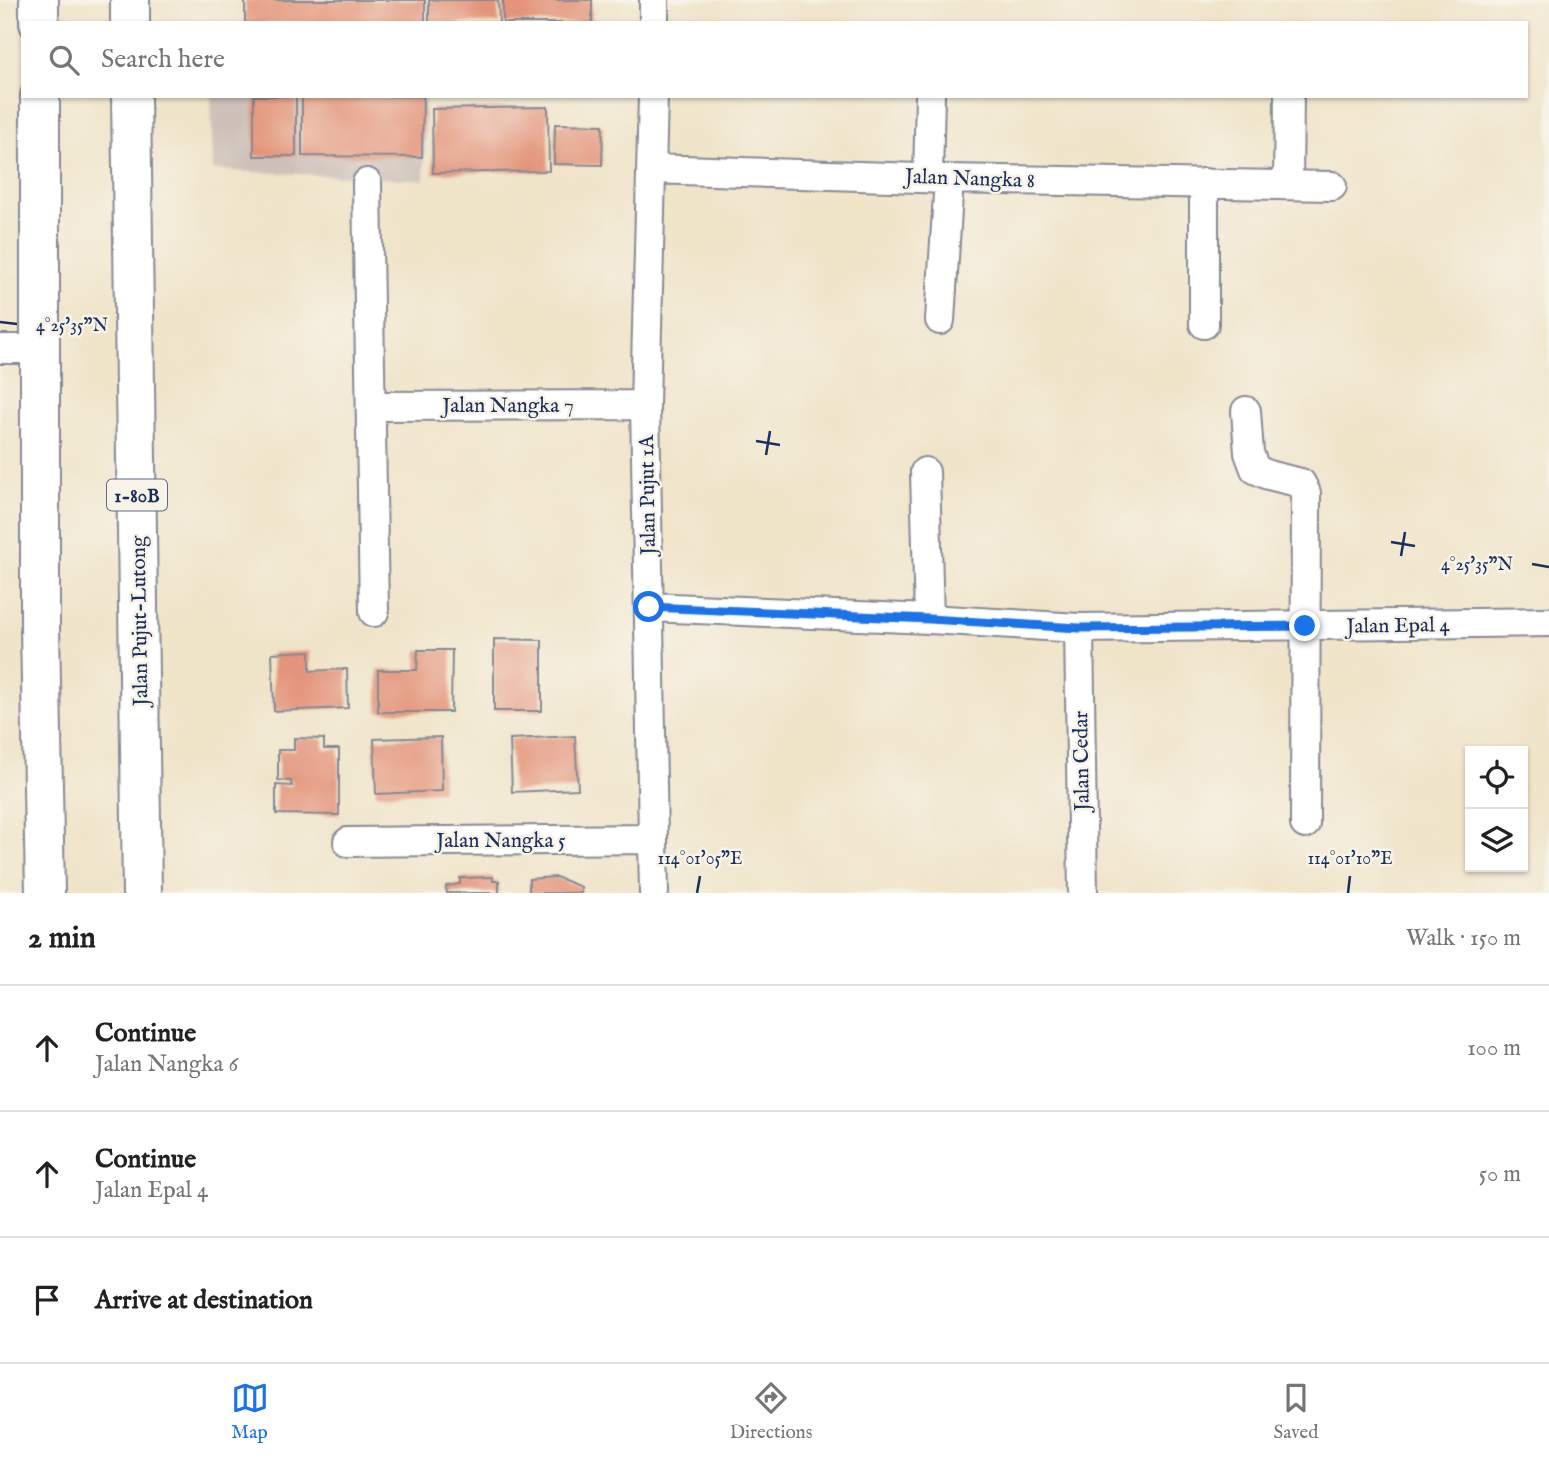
<!DOCTYPE html>
<html lang="en">
<head>
<meta charset="utf-8">
<style>
  :root { --surface:#fff; --page:#f6f6f6; --text:#222; --muted:#767676; --line:#e0e0e0; --accent:#1a73e8 }
  body { margin:0; font-family:"IM FELL English",serif; background:var(--page); color:var(--text) }
  .controls { position:absolute; right:21px; bottom:21px; display:grid; overflow:hidden; border-radius:0px; box-shadow:0 2px 5px #0004 }
  .controls button { width:63px; height:63px; display:grid; place-items:center; padding:0; border:0; border-bottom:2px solid var(--line); background:var(--surface); color:var(--text); font:35px sans-serif }
  .stop { position:absolute; width:21px; height:21px; margin:-16px; border:5px solid #1a73e8; border-radius:50%; background:#fff }
  .stop.end { background:#1a73e8; border-color:#fff; box-shadow:0 2px 7px #0008 }
  .list { margin:0; padding:0; list-style:none }
  h2 { display:flex; justify-content:space-between; align-items:center; height:91px; margin:0; padding:0 28px; font-size:30px }
  h2 small { font-size:23px; font-weight:400; color:var(--muted) }
  .list li { display:grid; grid-template-columns:46px 1fr auto; gap:21px; align-items:center; box-sizing:border-box; height:126px; padding:0 28px; border-top:2px solid var(--line) }
  .list b { display:block; font-size:26px; white-space:nowrap }
  .list p { margin:0; font-size:23px; white-space:nowrap; color:var(--muted) }
  .list em { font-size:23px; font-style:normal; color:var(--muted) }
  .icon { flex:none; width:38px; height:38px; fill:none; stroke:currentColor; stroke-width:2; stroke-linecap:round; stroke-linejoin:round }
  .map { position:relative; flex:none; width:1549px; height:893px; overflow:hidden }
  .search { position:absolute; background:var(--surface); box-shadow:0 2px 5px #0004; left:21px; right:21px; top:21px; height:77px; display:flex; align-items:center; gap:18px; box-sizing:border-box; padding:0 24px; border-radius:0px; color:var(--muted); font-size:26px }
  .sheet { height:469px; background:var(--surface) }
  nav { display:flex; justify-content:space-around; align-items:center; box-sizing:border-box; height:98px; border-top:2px solid var(--line); background:var(--surface); font-size:19px; color:var(--muted) }
  nav a { display:grid; justify-items:center; gap:4px }
  nav .on { color:var(--accent) }
  .map>svg:first-child { display:block }
</style>
</head>
<body>
<div class="map">
<svg width="1549" height="893" viewBox="0 0 1549 893">
  <rect width="100%" height="100%" fill="#f7f3e8"/>
  <filter id="ink" filterUnits="userSpaceOnUse"><feTurbulence type="fractalNoise" baseFrequency=".0143" numOctaves="2"/><feDisplacementMap in="SourceGraphic" scale="14" xChannelSelector="R" yChannelSelector="G"/><feConvolveMatrix kernelMatrix="1 2 1 2 8 2 1 2 1" color-interpolation-filters="sRGB"/></filter>
  <filter id="wash" filterUnits="userSpaceOnUse"><feTurbulence type="fractalNoise" baseFrequency=".00686" numOctaves="4" result="noise"/><feDisplacementMap in="SourceGraphic" scale="28" xChannelSelector="R" yChannelSelector="G"/><feGaussianBlur stdDeviation="1.57" result="paint"/><feColorMatrix in="noise" values="0 0 0 0 0 0 0 0 0 0 0 0 0 0 0 0 0 1.4 0 .05"/><feComposite in="paint" operator="in"/></filter>
  <g filter="url(#wash)">
    <rect width="100%" height="100%" fill="#f0e4c9"/>
    <path fill="#cec1ba" d="M 211,96 L 425,96 L 424,180 L 213,170 Z"/>
    <g id="blocks">
      <path fill="#e4947a" d="M 245,0 L 425,0 L 425,23 L 245,23 Z
        M 429,0 L 498,0 L 499,23 L 429,23 Z
        M 503,0 L 592,0 L 592,23 L 503,23 Z
        M 254,96 L 296,96 L 296,156 L 254,156 Z
        M 302,96 L 423,96 L 422,157 L 302,156 Z
        M 548,107 L 549,171 L 433,173 L 432,109 Z
        M 555,124 L 603,125 L 602,165 L 554,164 Z
        M 494,639 L 542,640 L 542,711 L 494,711 Z
        M 418,650 L 452,650 L 451,712 L 378,712 L 378,670 L 417,670 Z
        M 310,651 L 310,671 L 347,669 L 348,708 L 274,711 L 272,653 Z
        M 575,736 L 578,789 L 512,792 L 510,739 Z
        M 441,737 L 442,791 L 376,794 L 374,739 Z
        M 294,738 L 324,739 L 324,749 L 339,749 L 339,815 L 276,814 L 276,785 L 292,786 L 291,781 L 278,780 L 278,750 L 294,750 Z
        M 493,877 L 493,881 L 499,881 L 499,893 L 447,893 L 446,886 L 460,884 L 460,878 Z
        M 556,877 L 581,887 L 581,893 L 529,893 L 529,879 Z"/>
    </g>
  </g>
  <g filter="url(#ink)">
    <use href="#blocks" fill-opacity="0" stroke="#868a94" stroke-width="2"/>
    <g fill="none" stroke-linecap="round" stroke-linejoin="round">
      <g stroke="#868a94" stroke-width="32">
        <path id="minor" d="M 654,23 L 654,0
          M 653,96 L 645,405 L 654,893
          M 652,169 L 949,179 L 1332,186
          M 928,177 L 930,96
          M 367,183 L 374,612
          M 1288,184 L 1289,96
          M 940,320 L 949,179
          M 1204,324 L 1204,183
          M 0,349 L 40,349
          M 371,406 L 645,405
          M 1246,411 L 1249,453 L 1255,469 L 1268,475 L 1301,483 L 1306,493 L 1305,824
          M 925,472 L 929,619
          M 649,607 L 929,619 L 1079,628 L 1549,622
          M 1079,628 L 1083,893
          M 348,842 L 653,839"/>
      </g>
      <g stroke="#868a94" stroke-width="42">
        <path id="trunk" d="M 39,0 L 39,23
          M 130,0 L 130,23
          M 40,96 L 40,628 L 45,893
          M 131,96 L 142,893"/>
      </g>
      <use href="#minor" stroke="#fff" stroke-width="28"/>
      <use href="#trunk" stroke="#fff" stroke-width="38"/>
    </g>
  </g>
  <g fill="none" stroke-linecap="round" stroke-linejoin="round" filter="url(#ink)">
    <path stroke="#1a73e8" stroke-width="9" d="M 649,607 L 929,619 L 1079,628 L 1305,626"/>
  </g>
  <path fill="none" stroke="#1b2f5e" stroke-width="2.5" d="M 0,322 L 17,324M 756,441 L 780,445M 766,455 L 770,431M 1391,542 L 1415,546M 1401,556 L 1405,532M 1532,564 L 1549,567M 697,893 L 700,876M 1348,893 L 1350,876"/>
  <g text-anchor="middle" stroke-width="5" stroke-linejoin="round" paint-order="stroke">
    <rect fill="#f7f3e8" stroke="#5d6a87" stroke-width="2" x="107" y="479.5" width="60" height="31" rx="5"/>
    <g font-size="19" font-weight="bold" fill="#1b2f5e">
      <text x="137" y="502">1-80B</text>
    </g>
    <g font-size="21" fill="#1b2f5e" stroke="#f7f3e8">
      <text transform="translate(970 178) rotate(2)" y="7">Jalan Nangka 8</text>
      <text x="508" y="412">Jalan Nangka 7</text>
      <text transform="translate(647 495) rotate(-91)" y="7">Jalan Pujut 1A</text>
      <text transform="translate(139 621) rotate(-91)" y="7">Jalan Pujut-Lutong</text>
      <text transform="translate(1398 625) rotate(-1)" y="7">Jalan Epal 4</text>
      <text transform="translate(1081 761) rotate(-91)" y="7">Jalan Cedar</text>
      <text x="501" y="847">Jalan Nangka 5</text>
    </g>
  </g>
  <g font-size="18" text-anchor="middle" fill="#1b2f5e" stroke="#f7f3e8" stroke-width="5" stroke-linejoin="round" paint-order="stroke">
    <text x="72" y="331">4°25'35"N</text>
    <text x="1477" y="570">4°25'35"N</text>
    <text x="700" y="864">114°01'05"E</text>
    <text x="1350" y="864">114°01'10"E</text>
  </g>
</svg>
<div class="controls">
<button><svg class="icon" aria-label="locate" viewBox="0 0 24 24"><circle cx="12" cy="12" r="6"/><path d="M12 2v4M12 18v4M2 12h4M18 12h4"/></svg></button>
<button><svg class="icon" aria-label="layers" viewBox="0 0 24 24"><path d="M12 4l9 5-9 5-9-5zM3 14l9 5 9-5"/></svg></button>
</div>
<div class="stop" style="left:649px;top:607px"></div>
<div class="stop end" style="left:1305px;top:626px"></div>
<div class="search"><svg class="icon" aria-label="search" viewBox="0 0 24 24"><circle cx="10" cy="10" r="6"/><path d="M15 15l6 6"/></svg>Search here</div>
</div>
<section class="sheet">
<h2>2 min<small>Walk · 150 m</small></h2>
<ul class="list">
<li><svg class="icon" aria-label="ahead" viewBox="0 0 24 24"><path d="M12 20V5M6 11l6-6 6 6"/></svg><div><b>Continue</b><p>Jalan Nangka 6</p></div><em>100 m</em></li>
<li><svg class="icon" aria-label="ahead" viewBox="0 0 24 24"><path d="M12 20V5M6 11l6-6 6 6"/></svg><div><b>Continue</b><p>Jalan Epal 4</p></div><em>50 m</em></li>
<li><svg class="icon" aria-label="arrive" viewBox="0 0 24 24"><path d="M6 21V4h12l-3 4 3 4H6"/></svg><div><b>Arrive at destination</b></div></li>
</ul>
</section>
<nav>
<a class="on"><svg class="icon" aria-label="map" viewBox="0 0 24 24"><path d="M3 6l6-2 6 2 6-2v14l-6 2-6-2-6 2zM9 4v14M15 6v14"/></svg>Map</a>
<a><svg class="icon" aria-label="directions" viewBox="0 0 24 24"><path d="M12 3l9 9-9 9-9-9zM9 14v-3h6M13 9l2 2-2 2"/></svg>Directions</a>
<a><svg class="icon" aria-label="saved" viewBox="0 0 24 24"><path d="M7 4h10v16l-5-4-5 4z"/></svg>Saved</a>
</nav>
</body>
</html>
